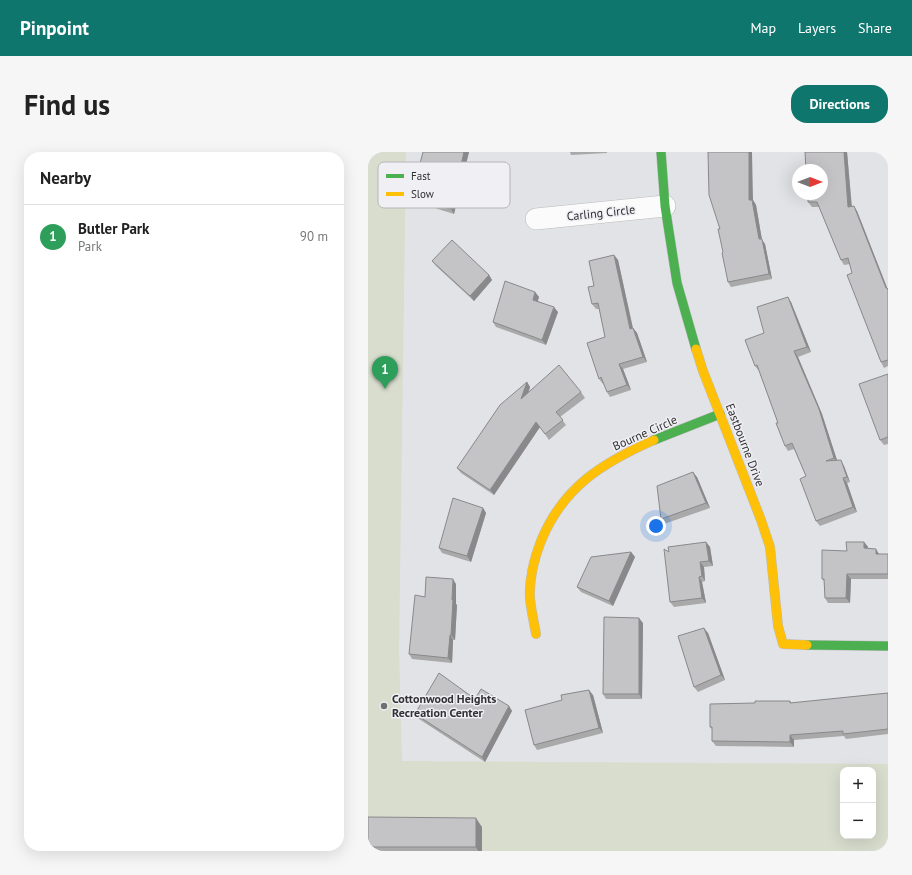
<!DOCTYPE html>
<html lang="en">
<head>
<meta charset="utf-8">
<style>
  :root { --surface:#fff; --page:#f6f6f6; --text:#222; --muted:#767676; --line:#e0e0e0; --accent:#0f766e }
  body { margin:0; font-family:"PT Sans",sans-serif; background:var(--page); color:var(--text) }
  .controls { position:absolute; right:12px; bottom:12px; display:grid; overflow:hidden; border-radius:8px; box-shadow:0 4px 16px #0002 }
  .controls button { width:36px; height:36px; display:grid; place-items:center; padding:0; border:0; border-bottom:1px solid var(--line); background:var(--surface); color:var(--text); font:20px sans-serif }
  .compass { position:absolute; left:424px; top:12px; width:36px; height:36px; border-radius:50%; background:var(--surface); box-shadow:0 4px 16px #0002; rotate:90deg }
  .you { position:absolute; left:288px; top:374px; width:14px; height:14px; margin:-10px; border:3px solid #fff; border-radius:50%; background:#1a73e8; box-shadow:0 0 0 6px #1a73e833 }
  .badge { display:grid; place-items:center; width:26px; height:26px; border-radius:50%; background:var(--accent); color:#fff; font-size:13px; font-weight:700 }
  .pin { position:absolute; translate:-50% -33px; filter:drop-shadow(0 1px 2px #0008) }
  .pin::after { content:''; position:absolute; top:21px; width:14px; height:12px; background:inherit; clip-path:polygon(0 0,100% 0,50% 100%) }
  .list { margin:0; padding:0; list-style:none }
  h2 { display:flex; justify-content:space-between; align-items:center; height:52px; margin:0; padding:0 16px; font-size:17px }
  h2 small { font-size:13px; font-weight:400; color:var(--muted) }
  .list li { display:grid; grid-template-columns:26px 1fr auto; gap:12px; align-items:center; box-sizing:border-box; height:64px; padding:0 16px; border-top:1px solid var(--line) }
  .list b { display:block; font-size:15px; white-space:nowrap }
  .list p { margin:0; font-size:13px; white-space:nowrap; color:var(--muted) }
  .list em { font-size:13px; font-style:normal; color:var(--muted) }
  .map { position:relative; flex:none; width:520px; height:699px; overflow:hidden; border-radius:16px }
  header { display:flex; align-items:center; gap:24px; box-sizing:border-box; height:56px; padding:0 20px; background:var(--accent); color:#fff }
  header strong { font-size:19px }
  nav { display:flex; gap:22px; margin-inline-start:auto; font-size:14px }
  .intro { display:flex; align-items:center; justify-content:space-between; box-sizing:border-box; height:96px; padding:0 24px }
  h1 { margin:0; font-size:28px }
  .button { padding:10px 18px; border-radius:16px; background:var(--accent); color:#fff; font-size:14px; font-weight:700 }
  main { display:flex; gap:24px; padding:0 24px }
  aside { flex:1; background:var(--surface); border-radius:16px; box-shadow:0 4px 16px #0002 }
  .map>svg:first-child { display:block }
</style>
</head>
<body>
<header>
<strong>Pinpoint</strong>
<nav><a>Map</a><a>Layers</a><a>Share</a></nav>
</header>
<div class="intro"><h1>Find us</h1><a class="button">Directions</a></div>
<main>
<aside>
<h2>Nearby<small></small></h2>
<ul class="list">
<li><span class="badge" style="background:#2e9e5b">1</span><div><b>Butler Park</b><p>Park</p></div><em>90 m</em></li>
</ul>
</aside>
<div class="map">
<svg width="520" height="699" viewBox="0 0 520 699">
  <rect width="100%" height="100%" fill="#e2e3e6"/>
  <path fill="#d8ddce" fill-rule="evenodd" d="M 0,0 L 38,0 L 31,498 L 34,609 L 520,612 L 520,699 L 0,699 ZM 475,618 L 505,618 L 505,684 L 475,684 Z"/>
  <g fill="none" stroke-linecap="round" stroke-linejoin="round">
    <g stroke="#bbbbbd" stroke-width="22">
      <path id="street" d="M 168,67 L 297,54"/>
    </g>
    <g stroke="#bbbbbd" stroke-width="10">
      <path id="fast" d="M 293,0 L 297,54 L 309,131 L 328,197
        M 286,288 L 352,262
        M 439,493 L 520,494"/>
    </g>
    <g stroke="#bbbbbd" stroke-width="10">
      <path id="slow" d="M 328,197 L 335,219 L 393,368 L 402,395 L 410,474 L 415,492 L 439,493
        M 168,482 C 166,470 163,458 162,446 C 161,427 166,407 173,389 C 195,335 234,311 286,288"/>
    </g>
    <use href="#street" stroke="#fbfbfb" stroke-width="21"/>
    <use href="#fast" stroke="#4caf50" stroke-width="9"/>
    <use href="#slow" stroke="#ffc107" stroke-width="9"/>
  </g>
  <path fill="#a9a9aa" d="M 55,0 L 101,0 L 86,62 L 47,50 L 43,45 Z
    M 202,0 L 239,0 L 239,1 L 203,3 Z
    M 437,0 L 479,0 L 484,54 L 489,59 L 519,136 L 520,137 L 520,214 L 516,216 L 513,210 L 482,112 L 476,113 L 473,108 L 451,55 L 444,55 L 440,50 Z
    M 385,48 L 388,53 L 394,88 L 397,92 L 404,127 L 363,135 L 360,130 L 355,100 Z
    M 246,103 L 250,108 L 265,176 L 269,181 L 279,210 L 255,217 L 263,238 L 242,245 L 239,240 L 235,231 L 235,232 L 231,227 L 237,185 L 231,157 L 228,157 L 224,152 L 226,134 Z
    M 64,109 L 121,123 L 124,128 L 106,149 L 68,114 Z
    M 167,140 L 171,145 L 170,149 L 190,160 L 178,193 L 128,175 L 125,170 Z
    M 423,150 L 443,200 L 430,205 L 454,262 L 469,309 L 476,314 L 482,330 L 479,331 L 489,360 L 452,374 L 448,369 L 438,324 L 426,297 L 420,299 L 417,294 L 410,271 L 391,219 L 387,214 L 396,181 Z
    M 520,222 L 520,292 L 516,293 L 512,288 Z
    M 159,230 L 162,235 L 161,240 L 213,240 L 217,246 L 192,265 L 198,273 L 181,288 L 172,275 L 126,343 L 93,321 L 89,316 Z
    M 329,325 L 342,356 L 296,372 L 293,367 Z
    M 115,356 L 118,361 L 103,410 L 74,401 L 71,396 Z
    M 338,390 L 342,395 L 345,414 L 336,415 L 337,429 L 334,430 L 338,451 L 306,455 L 302,450 L 301,400 Z
    M 496,390 L 500,395 L 500,396 L 511,402 L 520,402 L 520,427 L 483,427 L 482,451 L 460,451 L 457,446 L 456,429 L 454,427 L 479,399 Z
    M 263,400 L 267,405 L 245,454 L 213,440 L 209,435 Z
    M 88,432 L 88,452 L 89,453 L 87,488 L 85,488 L 84,511 L 44,507 L 41,502 L 57,445 Z
    M 275,471 L 274,547 L 238,547 L 235,542 Z
    M 340,481 L 357,528 L 330,540 L 326,535 Z
    M 520,541 L 520,582 L 478,587 L 476,584 L 426,588 L 426,595 L 348,594 L 344,589 L 344,577 L 342,575 L 387,551 L 422,549 L 423,551 Z
    M 225,543 L 235,581 L 169,598 L 166,593 L 194,548 Z
    M 107,547 L 141,554 L 144,559 L 117,610 L 51,567 L 47,562 Z
    M 0,665 L 114,675 L 114,699 L 0,699 Z"/>
  <path fill="#89898b" d="M 96,0 L 101,0 L 86,62 L 83,57 Z
    M 381,0 L 384,0 L 385,48 L 388,53 L 394,88 L 397,92 L 404,127 L 401,122 L 381,48 Z
    M 476,0 L 479,0 L 484,60 L 480,55 Z
    M 486,54 L 489,59 L 520,138 L 518,136 Z
    M 246,103 L 250,108 L 266,182 L 262,177 Z
    M 121,123 L 124,128 L 106,149 L 102,144 Z
    M 167,140 L 171,145 L 168,153 L 165,148 Z
    M 420,145 L 423,150 L 443,200 L 439,195 Z
    M 186,155 L 190,160 L 178,193 L 174,188 Z
    M 265,176 L 269,181 L 279,210 L 275,205 Z
    M 426,199 L 430,205 L 454,262 L 470,311 L 466,306 Z
    M 251,212 L 255,217 L 263,238 L 259,233 Z
    M 159,230 L 162,235 L 156,252 L 153,247 Z
    M 168,270 L 172,275 L 126,343 L 122,338 Z
    M 473,308 L 476,314 L 482,330 L 479,325 Z
    M 325,320 L 329,325 L 342,356 L 338,351 Z
    M 475,326 L 479,331 L 489,360 L 485,355 Z
    M 115,356 L 118,361 L 103,410 L 99,404 Z
    M 338,390 L 342,395 L 345,414 L 341,409 Z
    M 496,390 L 500,395 L 500,401 L 496,396 Z
    M 508,397 L 511,402 L 508,402 Z
    M 263,400 L 267,405 L 245,454 L 241,449 Z
    M 332,410 L 336,415 L 337,429 L 334,424 Z
    M 479,422 L 483,427 L 482,451 L 478,446 Z
    M 331,425 L 334,430 L 338,451 L 334,446 Z
    M 85,427 L 88,432 L 88,452 L 89,453 L 87,488 L 83,483 Z
    M 271,466 L 275,471 L 274,547 L 271,542 Z
    M 336,476 L 340,481 L 357,528 L 353,523 Z
    M 82,483 L 85,488 L 84,511 L 80,506 Z
    M 221,538 L 225,543 L 235,581 L 231,576 Z
    M 141,554 L 144,559 L 117,610 L 114,605 Z
    M 422,583 L 426,588 L 426,595 L 422,590 Z
    M 108,666 L 114,675 L 114,699 L 110,699 L 108,695 Z"/>
  <path fill="#c4c4c6" stroke="#89898b" d="M 55,0 L 96,0 L 83,57 L 43,45 Z
    M 340,0 L 381,0 L 381,48 L 384,48 L 391,87 L 394,87 L 401,122 L 360,130 L 354,101 L 355,100 L 350,77 L 352,77 L 341,43 Z
    M 437,0 L 476,0 L 480,55 L 486,54 L 518,136 L 519,136 L 520,138 L 520,208 L 513,210 L 479,123 L 484,121 L 480,106 L 473,108 L 449,50 L 440,50 L 440,42 L 454,42 L 454,18 L 438,18 Z
    M 84,88 L 121,123 L 102,144 L 64,109 Z
    M 246,103 L 262,177 L 265,176 L 275,205 L 251,212 L 259,233 L 239,240 L 233,225 L 231,227 L 219,191 L 237,185 L 230,151 L 224,152 L 220,135 L 226,134 L 221,109 Z
    M 137,129 L 167,140 L 165,148 L 186,155 L 174,188 L 125,170 Z
    M 420,145 L 439,195 L 426,199 L 451,257 L 466,306 L 458,309 L 473,308 L 479,325 L 475,326 L 485,355 L 448,369 L 432,327 L 438,324 L 424,291 L 417,294 L 408,271 L 410,271 L 389,213 L 387,214 L 377,188 L 396,181 L 389,155 Z
    M 191,213 L 213,240 L 188,260 L 195,268 L 177,282 L 168,270 L 122,338 L 89,316 L 132,253 L 159,230 L 153,247 Z
    M 520,222 L 520,285 L 512,288 L 491,232 Z
    M 325,320 L 338,351 L 293,367 L 289,334 Z
    M 85,346 L 115,356 L 99,404 L 71,396 Z
    M 338,390 L 341,409 L 332,410 L 334,424 L 331,425 L 334,446 L 302,450 L 296,397 L 301,400 L 300,395 Z
    M 478,390 L 496,390 L 496,396 L 508,397 L 508,402 L 520,402 L 520,422 L 479,422 L 478,446 L 457,446 L 456,427 L 454,427 L 454,398 L 479,399 Z
    M 263,400 L 241,449 L 209,435 L 223,405 Z
    M 58,425 L 85,427 L 84,448 L 85,448 L 83,483 L 82,483 L 80,506 L 41,502 L 47,443 L 57,445 Z
    M 236,465 L 271,466 L 271,542 L 235,542 Z
    M 336,476 L 353,523 L 326,535 L 310,484 Z
    M 71,521 L 107,547 L 113,537 L 141,554 L 114,605 L 47,562 Z
    M 221,538 L 231,576 L 166,593 L 157,558 L 194,548 L 193,543 Z
    M 520,541 L 520,577 L 475,582 L 475,579 L 422,583 L 422,590 L 344,589 L 344,575 L 342,575 L 342,552 L 387,551 L 387,549 L 422,549 L 422,551 Z
    M 0,665 L 108,666 L 108,695 L 0,695 Z"/>
  <circle fill="#6f6f72" stroke="#efeff4" stroke-width="1.5" cx="16" cy="554" r="4"/>
  <g text-anchor="middle" stroke-width="3" stroke-linejoin="round" paint-order="stroke">
    <g font-size="12" fill="#313133" stroke="#efeff4">
      <text transform="translate(233 61) rotate(-6)" y="4">Carling Circle</text>
      <text transform="translate(277 281) rotate(-24)" y="4">Bourne Circle</text>
      <text transform="translate(377 293) rotate(69)" y="4">Eastbourne Drive</text>
    </g>
    <g font-size="12" font-weight="bold" fill="#313133" stroke="#efeff4" text-anchor="start">
      <text x="24" y="551">Cottonwood Heights<tspan x="24" dy="14">Recreation Center</tspan></text>
    </g>
  </g>
  <rect x="10" y="10" width="132" height="46" rx="6" fill="#efeff4" stroke="#b6b6ba" stroke-width="1"/>
  <rect x="18" y="22" width="18" height="4" fill="#4caf50"/>
  <rect x="18" y="40" width="18" height="4" fill="#ffc107"/>
  <g font-size="11" fill="#313133">
    <text x="43" y="28">Fast</text>
    <text x="43" y="46">Slow</text>
  </g>
</svg>
<div class="controls">
<button>+</button>
<button>−</button>
</div>
<svg class="compass" viewBox="-18 -18 36 36"><path d="M0-13l5 13h-10z" fill="#e53935"/><path d="M0 13l5-13h-10z" fill="#767676"/></svg>
<div class="you"></div>
<div class="pin badge" style="left:17px;top:237px;background:#2e9e5b">1</div>
</div>
</main>
</body>
</html>
